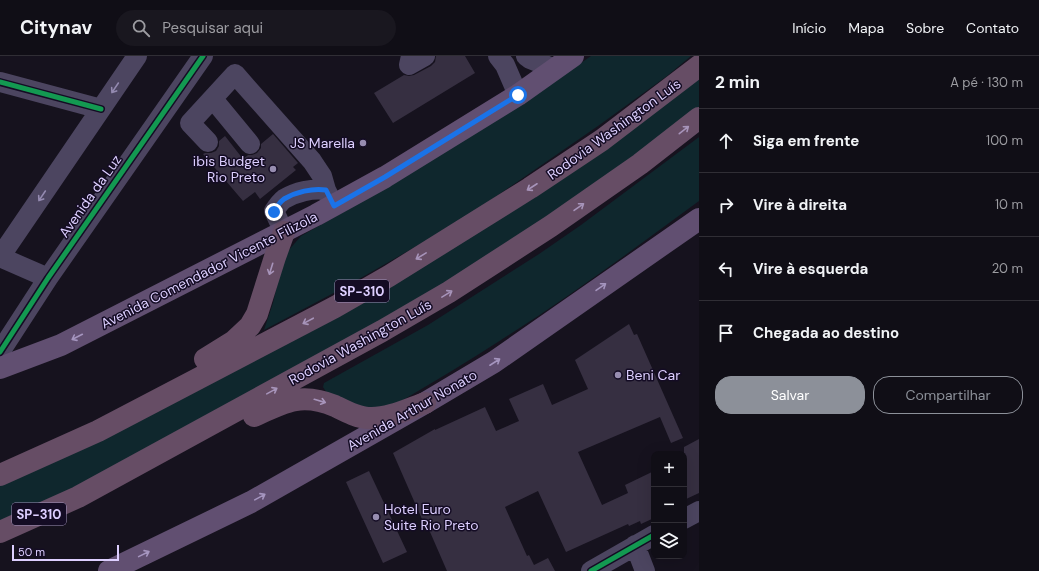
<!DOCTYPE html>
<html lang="pt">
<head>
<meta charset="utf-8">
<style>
  :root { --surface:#100e16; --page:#19171f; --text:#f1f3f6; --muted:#9c9ca1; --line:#302e35; --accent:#8c9099 }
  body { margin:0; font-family:"DM Sans",sans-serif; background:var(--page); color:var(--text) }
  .controls { position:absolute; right:12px; bottom:12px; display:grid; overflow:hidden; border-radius:8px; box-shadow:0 4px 16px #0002 }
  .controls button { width:36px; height:36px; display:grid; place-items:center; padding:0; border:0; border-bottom:1px solid var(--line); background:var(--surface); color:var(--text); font:20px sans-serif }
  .scale { position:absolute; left:12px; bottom:10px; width:107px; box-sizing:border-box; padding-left:4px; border:2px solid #ddcfff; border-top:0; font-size:11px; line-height:14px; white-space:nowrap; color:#ddcfff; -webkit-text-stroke:3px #140c24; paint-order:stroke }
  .stop { position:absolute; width:12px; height:12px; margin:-9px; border:3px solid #1a73e8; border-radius:50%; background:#fff }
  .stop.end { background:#1a73e8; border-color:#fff; box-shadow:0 1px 4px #0008 }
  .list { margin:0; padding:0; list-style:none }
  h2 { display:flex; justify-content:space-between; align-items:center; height:52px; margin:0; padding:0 16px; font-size:17px }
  h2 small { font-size:13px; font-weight:400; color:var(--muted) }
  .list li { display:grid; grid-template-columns:26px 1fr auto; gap:12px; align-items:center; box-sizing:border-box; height:64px; padding:0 16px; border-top:1px solid var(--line) }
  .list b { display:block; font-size:15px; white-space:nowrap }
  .list em { font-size:13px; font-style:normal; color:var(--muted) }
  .actions { display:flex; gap:8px; padding:12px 16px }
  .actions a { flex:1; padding:9px 0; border:1px solid var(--accent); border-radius:16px; text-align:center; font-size:14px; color:var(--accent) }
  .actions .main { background:var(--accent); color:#fff }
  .icon { flex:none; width:22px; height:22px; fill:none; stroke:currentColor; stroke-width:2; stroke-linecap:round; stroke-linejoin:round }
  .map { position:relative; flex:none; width:699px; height:515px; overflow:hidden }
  header { display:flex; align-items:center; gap:24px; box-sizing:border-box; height:56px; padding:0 20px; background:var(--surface); border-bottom:1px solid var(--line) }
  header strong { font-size:19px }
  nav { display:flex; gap:22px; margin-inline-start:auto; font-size:14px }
  .search { width:280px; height:36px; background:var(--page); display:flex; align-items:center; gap:10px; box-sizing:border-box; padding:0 14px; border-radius:22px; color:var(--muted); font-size:15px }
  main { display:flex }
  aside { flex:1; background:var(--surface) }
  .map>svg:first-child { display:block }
</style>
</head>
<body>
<header>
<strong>Citynav</strong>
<div class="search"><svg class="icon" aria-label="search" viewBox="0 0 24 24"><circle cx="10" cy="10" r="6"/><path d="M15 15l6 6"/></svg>Pesquisar aqui</div>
<nav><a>Início</a><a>Mapa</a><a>Sobre</a><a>Contato</a></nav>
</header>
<main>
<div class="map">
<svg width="699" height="515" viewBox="0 0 699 515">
  <rect width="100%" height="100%" fill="#16121e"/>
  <path fill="#0f272d" d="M 591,0 L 691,0 L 667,20 L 598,70 L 478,153 L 422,187 L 345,231 L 264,274 L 273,247 L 279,221 L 288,195 L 301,180 L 349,153 L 568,16 Z
    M 699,21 L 699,51 L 627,105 L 545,164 L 387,264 L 75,433 L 0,467 L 0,428 L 146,359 Z
    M 699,81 L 699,145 C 634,193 569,241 501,284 C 469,305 435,325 403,344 L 386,352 L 365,354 L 327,337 L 323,331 L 324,327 L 428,269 L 539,198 L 581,169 Z"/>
  <path fill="#362f41" d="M 436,0 L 465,0 L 475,17 L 393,67 L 374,37 L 404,19 L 409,20 L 414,19 L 431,10 L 435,6 Z
    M 273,78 L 298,107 L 293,111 L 296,114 L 260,143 L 255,136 L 243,145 L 203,98 L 205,97 L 211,97 L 216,95 L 219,90 L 219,85 L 225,80 L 243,103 L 248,99 L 252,99 L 257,97 L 261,92 L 261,88 Z
    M 629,268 L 634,279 L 637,278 L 683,382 L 671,387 L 660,361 L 578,396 L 602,449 L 628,437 L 625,429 L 654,415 L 654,462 L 641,468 L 640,465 L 629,470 L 628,468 L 566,496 L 538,435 L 505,451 L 527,500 L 529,499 L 534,509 L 548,502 L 555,515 L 447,515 L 427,469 L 425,470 L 393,397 L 435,373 L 435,374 L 485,351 L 496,375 L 519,365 L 509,343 L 543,328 L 552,349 L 588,333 L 575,304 Z
    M 699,383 L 699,437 L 684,444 L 684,391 Z
    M 369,415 L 407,496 L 383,507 L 346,426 Z"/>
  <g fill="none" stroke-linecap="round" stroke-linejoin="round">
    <path stroke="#4c4560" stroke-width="20" d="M 411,0 L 409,9 L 425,0
      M 498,0 L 505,9 L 518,39
      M 526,0 L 530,3 L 555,13
      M 0,26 L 101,53
      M 213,43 L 250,88
      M 208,86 L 190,67 L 235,18 L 312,105 L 322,120 L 326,134
      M 284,176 L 274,155 C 276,152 280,146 284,143 C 296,136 312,132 326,134 L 331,144
      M 0,201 L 137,0
      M 0,201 L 48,222
      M 0,296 L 48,222 L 203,0
      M 684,463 L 699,455
      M 635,489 L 645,515
      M 591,515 L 654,479"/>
    <path stroke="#614f71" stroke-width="22" d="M 0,312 L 61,289 L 316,159 L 385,121 L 518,39 L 573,0
      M 109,515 L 251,446 L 425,347 L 494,306 L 699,163"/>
    <path stroke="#664d65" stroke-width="22" d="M 205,303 L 234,285 L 250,270 L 257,258 L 275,201 L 284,176
      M 254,360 C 284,346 301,336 335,350 C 345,355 358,362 369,362 C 388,363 408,353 425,347
      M 0,419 L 98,375 L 335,251 L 389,220 L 530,132 L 602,84 L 699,10
      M 0,476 L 78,441 L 382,275 L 449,236 L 551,170 L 640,108 L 699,62"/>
    <g stroke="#140c24" stroke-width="8">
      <path id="cycleway" d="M 0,26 L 101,53
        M 0,296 L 48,222 L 203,0
        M 591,515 L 654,479"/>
    </g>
    <use href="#cycleway" stroke="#139951" stroke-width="5"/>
  </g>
  <defs><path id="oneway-shaft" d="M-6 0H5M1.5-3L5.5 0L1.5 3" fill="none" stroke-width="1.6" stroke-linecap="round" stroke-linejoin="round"/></defs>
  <g stroke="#948ab0">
    <use href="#oneway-shaft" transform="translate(115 32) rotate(124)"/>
    <use href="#oneway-shaft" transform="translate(42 140) rotate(124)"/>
  </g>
  <g stroke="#a794ba">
    <use href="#oneway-shaft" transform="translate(684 74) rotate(-38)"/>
    <use href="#oneway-shaft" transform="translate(532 131) rotate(147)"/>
    <use href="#oneway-shaft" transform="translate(579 151) rotate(-35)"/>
    <use href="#oneway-shaft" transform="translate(421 200) rotate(149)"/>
    <use href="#oneway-shaft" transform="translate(271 213) rotate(107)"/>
    <use href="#oneway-shaft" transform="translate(447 238) rotate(-31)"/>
    <use href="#oneway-shaft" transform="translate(308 265) rotate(152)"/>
    <use href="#oneway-shaft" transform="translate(272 335) rotate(-29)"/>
    <use href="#oneway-shaft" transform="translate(320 345) rotate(16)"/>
  </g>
  <g stroke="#a595bf">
    <use href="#oneway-shaft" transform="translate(601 231) rotate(-35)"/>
    <use href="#oneway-shaft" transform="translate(77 281) rotate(153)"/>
    <use href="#oneway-shaft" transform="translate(495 306) rotate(-33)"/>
    <use href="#oneway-shaft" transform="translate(260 441) rotate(-29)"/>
    <use href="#oneway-shaft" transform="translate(144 498) rotate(-26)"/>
  </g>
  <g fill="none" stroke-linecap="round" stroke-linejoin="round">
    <path stroke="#1a73e8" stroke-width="5" d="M 274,156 C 276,152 280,146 284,143 C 296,136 312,132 326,134 L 334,150 L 385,121 L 518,39"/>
  </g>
  <g fill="#978db0" stroke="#140c24" stroke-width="1.5">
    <circle cx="363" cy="87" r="4"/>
    <circle cx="273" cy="113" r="4"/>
    <circle cx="618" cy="319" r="4"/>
    <circle cx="376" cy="461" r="4"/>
  </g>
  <g text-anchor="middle" stroke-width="3" stroke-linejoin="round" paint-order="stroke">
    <g fill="#140c24" stroke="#a194bd" stroke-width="1">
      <rect x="335" y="224" width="54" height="22" rx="3"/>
      <rect x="12" y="447" width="54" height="22" rx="3"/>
    </g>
    <g font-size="13" font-weight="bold" fill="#ddcfff">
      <text x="362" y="240">SP-310</text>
      <text x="39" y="463">SP-310</text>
    </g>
    <g font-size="14" fill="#ddcfff" stroke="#140c24">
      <text transform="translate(614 73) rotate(-36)" y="5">Rodovia Washington Luís</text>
      <text transform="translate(90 140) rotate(-55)" y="5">Avenida da Luz</text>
      <text transform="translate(209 214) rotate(-27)" y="5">Avenida Comendador Vicente Filizola</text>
      <text transform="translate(360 286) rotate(-29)" y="5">Rodovia Washington Luís</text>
      <text transform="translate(412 354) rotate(-30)" y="5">Avenida Arthur Nonato</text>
    </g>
    <g font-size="14" fill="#ddcfff" stroke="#140c24" text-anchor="end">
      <text x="355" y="92">JS Marella</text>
      <text x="265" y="110">ibis Budget<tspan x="265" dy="16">Rio Preto</tspan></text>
      <text x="626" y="324" text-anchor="start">Beni Car</text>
      <text x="384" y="458" text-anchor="start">Hotel Euro<tspan x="384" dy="16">Suite Rio Preto</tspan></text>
    </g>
  </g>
</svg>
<div class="controls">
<button>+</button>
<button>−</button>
<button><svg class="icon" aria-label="layers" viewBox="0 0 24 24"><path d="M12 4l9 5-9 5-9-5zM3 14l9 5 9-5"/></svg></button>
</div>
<div class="scale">50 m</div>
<div class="stop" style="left:518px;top:39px"></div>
<div class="stop end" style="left:274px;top:156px"></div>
</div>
<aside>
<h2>2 min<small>A pé · 130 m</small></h2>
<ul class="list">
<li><svg class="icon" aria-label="ahead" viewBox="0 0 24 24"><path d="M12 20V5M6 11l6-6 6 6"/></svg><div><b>Siga em frente</b></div><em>100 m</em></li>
<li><svg class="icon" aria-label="right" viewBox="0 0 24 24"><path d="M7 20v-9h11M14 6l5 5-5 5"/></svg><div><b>Vire à direita</b></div><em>10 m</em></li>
<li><svg class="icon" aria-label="left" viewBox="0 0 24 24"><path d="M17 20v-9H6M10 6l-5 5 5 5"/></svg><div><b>Vire à esquerda</b></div><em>20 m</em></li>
<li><svg class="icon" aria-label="arrive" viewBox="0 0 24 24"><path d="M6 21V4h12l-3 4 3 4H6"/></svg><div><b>Chegada ao destino</b></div></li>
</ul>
<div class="actions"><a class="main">Salvar</a><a>Compartilhar</a></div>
</aside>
</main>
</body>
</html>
